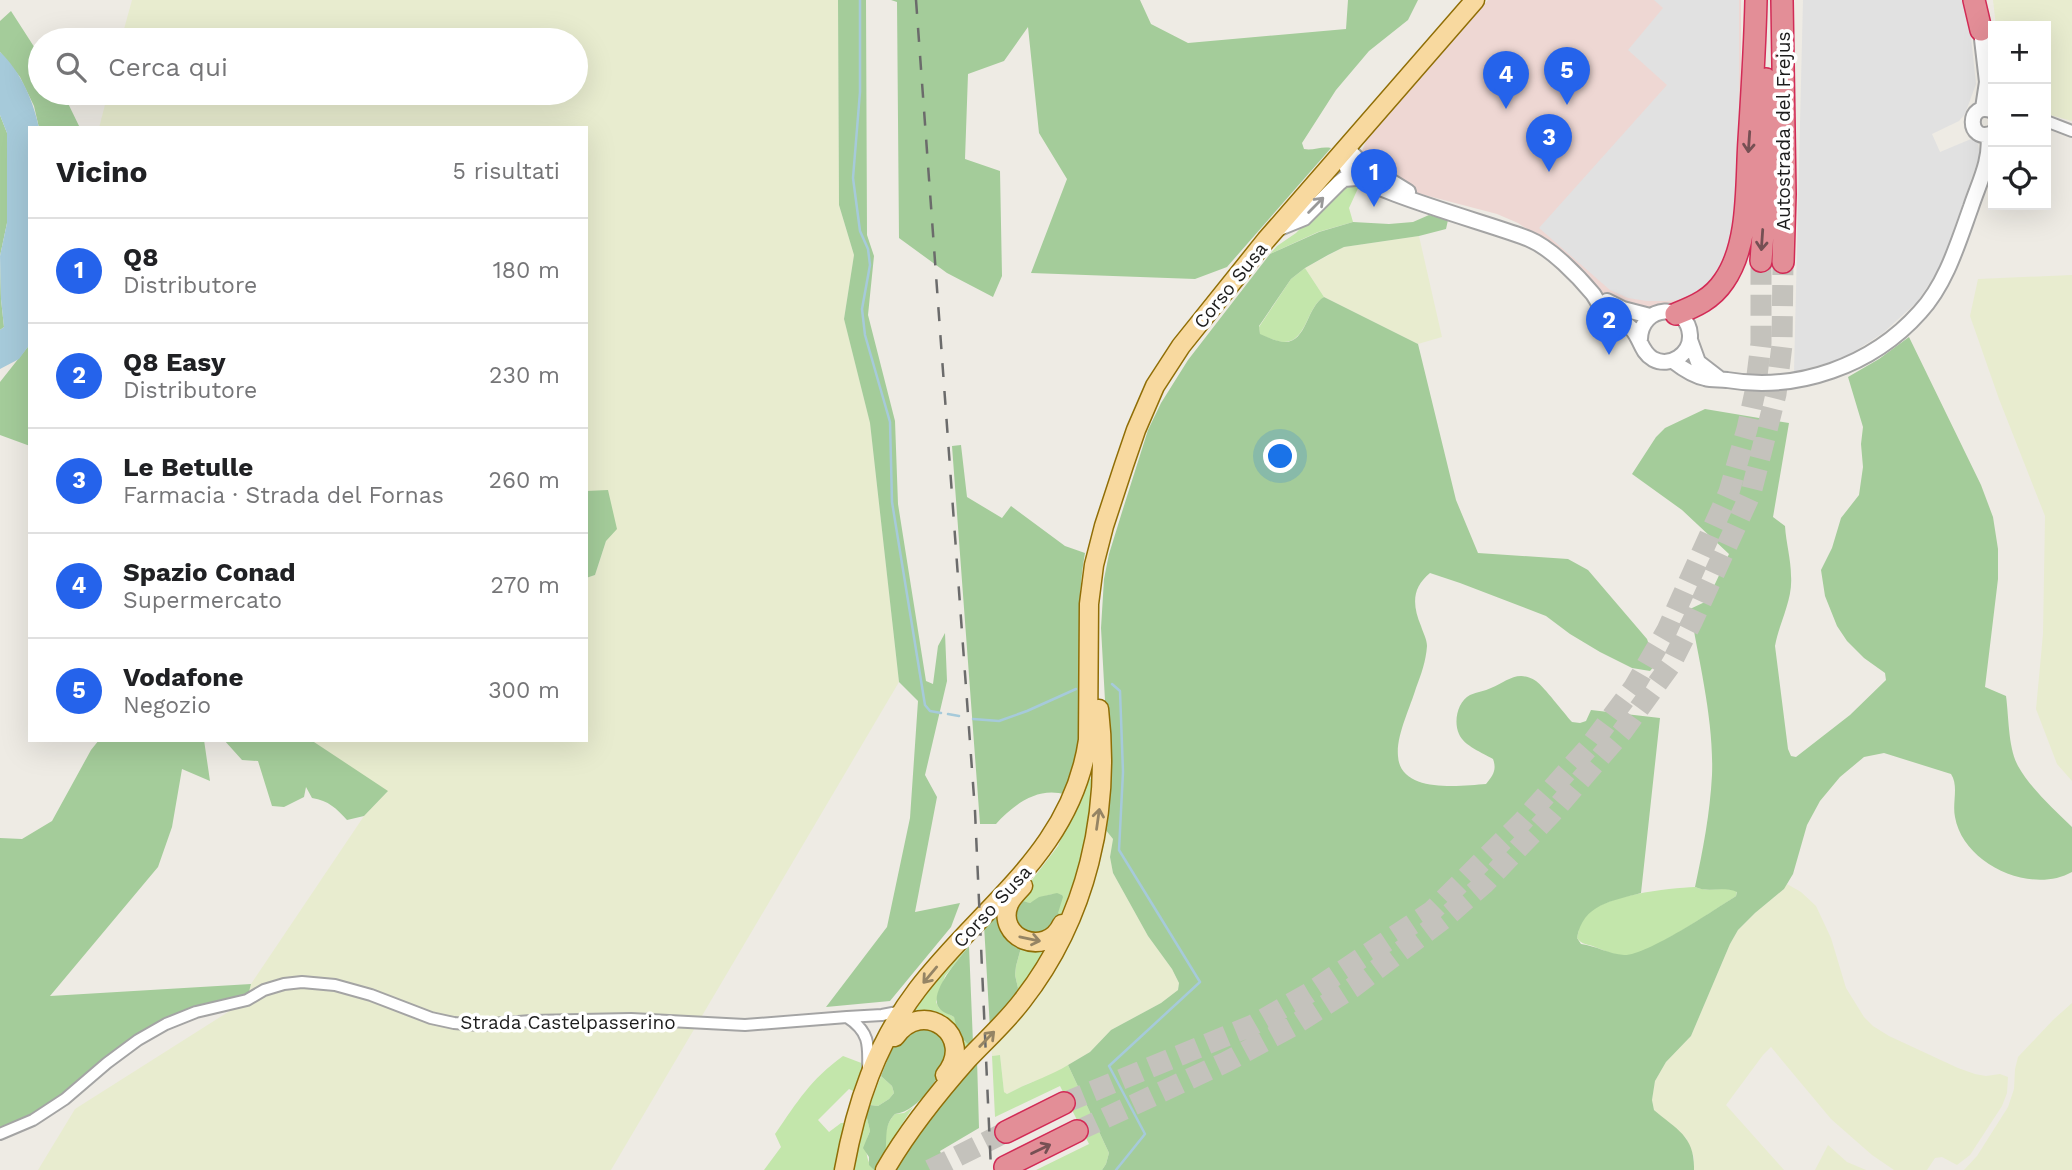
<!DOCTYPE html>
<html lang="it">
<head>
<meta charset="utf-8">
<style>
  :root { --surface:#fff; --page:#f2f2f2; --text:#202124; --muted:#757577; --line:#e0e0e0; --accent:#2563eb }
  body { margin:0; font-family:"Work Sans",sans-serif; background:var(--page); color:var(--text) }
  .controls { position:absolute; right:21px; top:21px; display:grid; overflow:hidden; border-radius:0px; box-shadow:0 7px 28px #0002 }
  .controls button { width:63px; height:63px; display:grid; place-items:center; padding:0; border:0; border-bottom:2px solid var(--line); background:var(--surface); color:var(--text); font:35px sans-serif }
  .you { position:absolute; left:1281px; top:457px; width:24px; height:24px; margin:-18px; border:5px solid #fff; border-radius:50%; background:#1a73e8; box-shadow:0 0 0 10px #1a73e833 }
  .badge { display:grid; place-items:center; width:46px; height:46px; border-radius:50%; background:var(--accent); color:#fff; font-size:23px; font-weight:700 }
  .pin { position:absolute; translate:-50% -58px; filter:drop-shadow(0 2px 4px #0008) }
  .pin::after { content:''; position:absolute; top:37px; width:24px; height:21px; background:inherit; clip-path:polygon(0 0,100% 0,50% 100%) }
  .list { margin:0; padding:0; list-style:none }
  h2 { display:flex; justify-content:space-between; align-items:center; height:91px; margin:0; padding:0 28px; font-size:30px }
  h2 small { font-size:23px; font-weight:400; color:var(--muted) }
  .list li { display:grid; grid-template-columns:46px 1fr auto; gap:21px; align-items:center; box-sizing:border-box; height:105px; padding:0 28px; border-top:2px solid var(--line) }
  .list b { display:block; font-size:26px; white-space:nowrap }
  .list p { margin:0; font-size:23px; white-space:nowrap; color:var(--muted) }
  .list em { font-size:23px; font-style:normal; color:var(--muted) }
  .icon { flex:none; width:38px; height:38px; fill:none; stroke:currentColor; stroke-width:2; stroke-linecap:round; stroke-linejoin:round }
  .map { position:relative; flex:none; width:2072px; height:1170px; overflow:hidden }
  .search { position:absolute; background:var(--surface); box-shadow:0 7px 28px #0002; left:28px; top:28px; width:560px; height:77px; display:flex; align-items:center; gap:18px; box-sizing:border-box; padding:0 24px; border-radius:38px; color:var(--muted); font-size:26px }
  .panel { position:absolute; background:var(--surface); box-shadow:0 7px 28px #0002; left:28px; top:126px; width:560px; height:616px; border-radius:0px }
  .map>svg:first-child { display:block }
</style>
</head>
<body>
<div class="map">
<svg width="2072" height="1170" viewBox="0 0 2072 1170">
  <rect width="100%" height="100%" fill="#eeebe4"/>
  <path fill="#eed7d3" d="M 1488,0 L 1741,0 L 1741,141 L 1737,224 L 1705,295 L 1663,308 L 1646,308 L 1611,299 L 1593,287 L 1543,240 L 1518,223 L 1497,214 L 1417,193 L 1369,162 L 1364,157 L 1362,151 L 1366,141 Z"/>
  <path fill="#e8eccf" d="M 132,0 L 838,0 L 839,205 L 854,255 L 844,319 L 870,423 L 899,682 L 611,1170 L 38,1170 L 75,1109 L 247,1000 L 251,984 L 364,816 L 387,792 L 311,740 L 586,740 L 586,578 L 595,575 L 606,541 L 608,491 L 586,491 L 586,128 L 99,128 L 108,93 L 576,93 L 576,40 L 121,40 Z
    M 1993,0 L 2072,0 L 2072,121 L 2046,114 L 2046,26 L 1996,26 Z
    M 1419,236 L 1442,337 L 1418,344 L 1324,297 L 1305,268 L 1344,247 Z
    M 2072,275 L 2072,781 L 2057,764 L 2036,709 L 2043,634 L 2045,516 L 1999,399 L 1970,316 L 1978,279 Z
    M 1105,829 L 1113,839 L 1110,857 L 1113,873 L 1148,936 L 1172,969 L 1179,983 L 1178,990 L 1161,1003 L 1111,1030 L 1090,1052 L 1048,1077 L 1029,1083 L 1007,1094 L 1004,1092 L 1000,1055 L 992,1056 L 991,1045 L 1014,1020 Z
    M 1787,884 L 1801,892 L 1816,906 L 1831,938 L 1846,988 L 1864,1017 L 1873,1026 L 1889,1036 L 1958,1068 L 1975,1074 L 1986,1076 L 2000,1074 L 2008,1077 L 2007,1093 L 2002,1106 L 1970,1155 L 1957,1165 L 1942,1157 L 1935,1158 L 1927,1170 L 1894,1170 L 1872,1155 L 1831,1119 L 1771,1047 L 1763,1055 L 1726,1105 L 1784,1170 L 1694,1170 L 1694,1157 L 1686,1138 L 1654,1110 L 1652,1100 L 1655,1081 L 1666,1062 L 1691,1036 L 1730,944 L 1738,930 L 1755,913 L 1784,889 Z
    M 2072,1003 L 2072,1170 L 1964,1170 L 1977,1156 L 2008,1107 L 2014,1089 L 2015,1069 L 2018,1057 L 2053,1020 Z
    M 1828,1145 L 1847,1162 L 1866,1170 L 1815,1170 Z"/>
  <path fill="#c3e6ab" d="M 1360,184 L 1349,208 L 1353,222 L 1318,232 L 1270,254 L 1277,246 L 1296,233 L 1341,185 Z
    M 1305,268 L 1324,297 C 1306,307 1307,343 1283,342 C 1275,341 1267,337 1260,335 L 1259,327 L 1291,279 Z
    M 1086,778 L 1093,779 C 1098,825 1076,873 1061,916 L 1057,913 L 1062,895 C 1050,891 1040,899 1030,903 L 1019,901 L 1015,902 L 1058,846 Z
    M 1695,887 C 1708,893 1723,886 1737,891 L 1736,896 C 1715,910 1649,954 1627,956 C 1616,956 1605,951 1595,947 C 1588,944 1582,945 1577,938 C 1579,930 1579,923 1584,917 C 1601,895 1669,888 1695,887 Z
    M 1055,940 L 1014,1002 L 1018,988 L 1015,975 L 1016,966 L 1022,944 Z
    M 968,943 L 969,946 L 945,976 L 936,1002 L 939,1008 L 954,1017 C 960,1027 956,1044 973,1043 L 957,1063 L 904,1021 L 929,986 Z
    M 1000,1055 L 1004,1092 L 1007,1094 C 1027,1083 1048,1077 1068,1065 L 1109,1153 L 1106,1164 L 1102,1170 L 1036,1170 L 1089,1144 L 1060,1086 L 995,1117 L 992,1056 Z
    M 843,1056 L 864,1064 L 853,1091 L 849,1089 L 818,1120 L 829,1132 L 841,1123 L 844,1123 L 835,1170 L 764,1170 L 781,1147 L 775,1134 C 798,1101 810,1080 843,1056 Z
    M 881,1076 L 892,1086 L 894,1093 L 889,1099 L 878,1106 L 870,1105 Z
    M 913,1107 L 897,1132 L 885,1158 C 885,1142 883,1126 895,1114 L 904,1113 Z
    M 866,1114 L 870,1131 C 864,1142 865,1161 874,1170 L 852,1170 L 860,1131 Z"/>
  <path fill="#a4cc9a" d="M 838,0 L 866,0 L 867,235 L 874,256 L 868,315 L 895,421 L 898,504 L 926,681 L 933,684 L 938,646 L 945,633 L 947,681 L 925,775 L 937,797 L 915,912 L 960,903 L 951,927 L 890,1001 L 826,1007 L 887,927 L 910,818 L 918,701 L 899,682 L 870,423 L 844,319 L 854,255 L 839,205 Z
    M 891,0 L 1140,0 L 1151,24 L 1188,43 L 1346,29 L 1348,0 L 1418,0 L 1408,20 L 1369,51 L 1336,90 L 1302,143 L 1304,149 C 1313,151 1321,146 1331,148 L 1227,267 L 1195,279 L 1031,273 L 1067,179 L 1039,133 L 1028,27 L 1004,61 L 968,74 L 965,159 L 1000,171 L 1002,276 L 993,297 L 947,273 L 899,238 L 897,2 Z
    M 11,11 L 40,56 L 40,93 L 63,93 L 80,128 L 39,128 L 34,106 L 20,77 L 0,52 L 0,21 Z
    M 0,115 L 7,133 L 7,223 L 0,256 L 1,299 L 4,327 L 0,330 Z
    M 1429,215 L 1448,220 L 1446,229 L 1419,236 L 1344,247 L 1328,255 L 1305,268 L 1291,279 L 1259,326 L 1260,334 C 1267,337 1275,341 1283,342 C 1307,344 1306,307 1324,297 L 1418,344 L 1456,500 L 1478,553 L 1568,559 L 1588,570 L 1647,639 L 1656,664 L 1650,671 L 1632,668 L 1600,652 L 1570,634 L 1546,616 L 1460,583 L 1430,573 C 1412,588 1412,604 1421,626 C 1423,633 1427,639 1427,646 C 1426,661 1421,675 1416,688 C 1410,708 1396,736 1398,756 C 1400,794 1461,786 1486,784 C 1493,775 1497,770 1493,759 C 1483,753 1464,746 1459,734 C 1453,721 1458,701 1470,695 C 1477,692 1485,691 1491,688 C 1507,682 1517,669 1536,681 C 1545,688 1563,712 1572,722 L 1580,723 L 1586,721 L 1591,710 L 1660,718 L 1641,893 C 1612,901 1583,904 1577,938 L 1581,944 C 1596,946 1609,954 1624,955 C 1646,956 1714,910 1736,896 L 1737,892 C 1723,886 1708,893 1695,887 C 1703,850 1710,813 1712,775 C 1714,721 1699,662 1690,609 L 1707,601 L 1729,554 L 1682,510 L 1632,474 L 1656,437 L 1665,428 L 1705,409 L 1789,423 L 1773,517 L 1785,526 C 1786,543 1791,559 1791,576 C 1793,600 1779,623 1775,646 L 1788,749 L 1791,756 L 1796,757 L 1850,715 L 1886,680 L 1885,673 L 1864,658 L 1847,641 L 1837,626 L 1825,596 L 1821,570 L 1832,548 L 1841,518 L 1859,495 L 1863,467 L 1861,444 L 1863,427 L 1848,377 L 1879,359 L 1909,337 L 1981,485 L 1993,517 L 1998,549 L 1998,579 L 1985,687 L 2006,696 C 2009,718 2008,747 2018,766 C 2031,789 2054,809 2072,827 L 2072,872 C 2031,895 1963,864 1955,817 C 1952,803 1959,786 1951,774 L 1884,753 L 1864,757 L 1840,777 L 1820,801 L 1807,825 L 1793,874 L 1784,889 L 1755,913 L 1738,930 L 1730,944 L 1691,1036 L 1666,1062 L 1655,1081 L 1652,1100 L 1654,1110 C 1677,1130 1695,1136 1694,1170 L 1102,1170 L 1106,1164 L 1109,1153 L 1068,1065 L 1090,1052 L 1111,1030 L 1161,1003 L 1178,990 L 1179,983 L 1172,969 L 1148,936 L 1113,873 L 1110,857 L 1113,839 L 1105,829 L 1110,791 L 1101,628 L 1104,579 L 1109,554 L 1122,512 L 1148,430 L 1161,403 L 1188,360 L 1270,254 L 1319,232 L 1353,222 L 1389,224 L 1413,222 Z
    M 30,344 L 30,446 L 0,435 L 0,382 Z
    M 961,445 L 967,497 L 1002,518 L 1011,506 L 1065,546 L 1085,553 C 1074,613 1084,672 1081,732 C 1080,753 1071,775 1066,795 C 1039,786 1014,804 996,824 L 980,824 L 952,446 Z
    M 608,490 L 617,529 L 606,541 L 595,575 L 586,578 L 586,491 Z
    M 99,740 L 204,740 L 210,781 L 182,769 L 172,827 L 158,867 L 50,996 L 251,984 L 247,1000 L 159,1026 L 68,1098 L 0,1132 L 0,838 L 22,839 L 52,821 L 91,750 Z
    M 224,740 L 311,740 L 388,791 L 364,816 L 347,820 C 336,808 329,801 312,798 L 306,787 L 304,797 L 284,807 L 272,806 L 258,761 L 242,760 Z
    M 1057,893 L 1062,895 L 1063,897 L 1058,913 L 1061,916 L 1045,936 L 1021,934 L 1012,907 L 1019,900 L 1030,903 L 1039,897 Z
    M 995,914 L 1022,944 L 1016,966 L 1015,975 L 1018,988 L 1014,1002 L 990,1029 L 984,925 Z
    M 969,946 L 973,1043 L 968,1044 L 959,1036 L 954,1017 C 950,1014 943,1013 940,1009 C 926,994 960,958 969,946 Z
    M 922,1024 L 941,1033 L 949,1053 C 941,1075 920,1111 895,1114 C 883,1126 888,1138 885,1154 C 884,1160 880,1165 877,1170 L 874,1170 L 869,1165 L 869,1157 L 863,1148 L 870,1131 L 866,1114 L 870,1105 L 878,1106 L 889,1099 L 894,1093 L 892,1086 L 881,1076 C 893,1048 893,1038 922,1024 Z
    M 977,1059 L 979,1128 L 940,1151 L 949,1170 L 895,1170 L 955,1084 Z"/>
  <path fill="#e1e1e1" d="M 1654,0 L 1739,0 L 1739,138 L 1734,223 L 1729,249 L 1721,270 L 1703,291 L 1678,300 L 1666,301 L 1647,301 L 1628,298 L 1610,290 L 1539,228 L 1667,85 L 1628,50 L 1663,8 Z
    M 1803,0 L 1967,0 L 1976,84 L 1965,114 L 1959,121 L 1932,134 L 1940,152 L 1971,139 L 1978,143 L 1979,149 L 1979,157 L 1946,252 L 1936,274 L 1917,302 L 1883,333 L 1855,351 L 1835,361 L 1794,372 Z"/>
  <path fill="#a6cada" d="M 0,52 C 21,72 33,100 39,128 L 30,128 L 30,344 L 19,359 L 0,369 L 0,330 L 4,327 L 1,299 L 0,256 L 7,223 L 7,133 L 0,115 Z"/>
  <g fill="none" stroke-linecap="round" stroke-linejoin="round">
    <path stroke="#a6cada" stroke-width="2.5" d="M 860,0 L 860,92 L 853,178 L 860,231 L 868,249 L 870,265 L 862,309 L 865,335 L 890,422 L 892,502 L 925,705 L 930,711 L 941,713
      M 1112,684 L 1120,691 L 1123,772 L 1119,850 L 1200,982 L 1109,1066 L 1145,1134 L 1116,1170
      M 948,714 L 959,716
      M 973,719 L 999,721 L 1027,711 L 1076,689"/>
    <path stroke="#c4c2bc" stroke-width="21" stroke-dasharray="21 10" stroke-linecap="butt" d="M 1064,1103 L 1253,1025 L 1309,993 L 1432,911 L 1523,821 L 1589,747 L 1634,687 L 1667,630 L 1729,492 L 1747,429 L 1755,392 L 1761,343 L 1761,261
      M 1077,1131 L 1226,1062 L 1291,1027 L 1352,988 L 1445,918 L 1485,883 L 1553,812 L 1622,732 L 1670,666 L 1693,620 L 1751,493 L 1776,394 L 1782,345 L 1783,262
      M 930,1170 L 1006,1132"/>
    <g stroke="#a4a4a4" stroke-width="14">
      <path id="minor" d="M 2046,121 L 2072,131
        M 868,1069 C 869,1044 869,1031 847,1017 L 882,1015 L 903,1011
        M 0,1134 L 33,1120 L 65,1099 L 107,1063 L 138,1040 L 166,1024 L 196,1012 L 247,1000 L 264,990 L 284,984 L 302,982 L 335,985 L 371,995 L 431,1018 L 454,1023 L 479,1025 L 531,1021 L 631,1019 L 745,1025 L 847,1017"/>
    </g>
    <g stroke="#a4a4a4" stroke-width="18">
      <path id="tertiary" d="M 1980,22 L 1987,82 L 1983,108
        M 1993,111 C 1966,99 1966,145 1993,133
        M 1346,147 C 1346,154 1344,163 1347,168 C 1358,189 1499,226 1529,239 C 1551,248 1578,276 1593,294 C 1596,298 1598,304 1602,307 C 1611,316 1623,320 1632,329 C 1641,339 1641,352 1653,359 C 1670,368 1691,354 1690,335 C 1688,302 1641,304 1640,339
        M 1346,147 L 1361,163 L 1408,192
        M 1277,229 L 1304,218 L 1339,183 L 1344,179 L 1356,178
        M 1607,301 L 1623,309 L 1650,316
        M 1690,340 L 1698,362 L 1720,379
        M 1673,361 C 1682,368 1694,376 1705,378 C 1712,380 1720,379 1727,380 C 1797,392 1872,366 1920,312 C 1946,284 1958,243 1971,207 C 1978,185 1992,159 1988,135"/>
    </g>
    <g stroke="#906e06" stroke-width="21">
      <path id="primary" d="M 1023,886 C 1018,892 1012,897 1009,904 C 995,938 1046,959 1062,924
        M 895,1037 C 923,996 977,1037 945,1075
        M 844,1170 C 856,1104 876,1044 917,990 C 981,906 1072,852 1088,740 L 1089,604 L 1094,565 L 1104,526 L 1124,465 L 1136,430 L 1155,386 L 1181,346 L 1266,240 L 1475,0
        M 885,1170 C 908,1130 937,1094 968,1059 C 986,1040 1006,1022 1022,1001 C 1087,918 1111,812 1099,709"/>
    </g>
    <g stroke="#d22b56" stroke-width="24">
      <path id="motorway" d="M 1782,0 L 1785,194 L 1783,262
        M 1974,0 L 1981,30
        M 1761,261 L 1764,220 L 1766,79
        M 1676,314 C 1696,306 1712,299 1724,281 C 1750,244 1746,184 1749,140 C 1752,93 1755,47 1756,0
        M 1006,1132 L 1064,1103
        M 1005,1167 L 1077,1131"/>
    </g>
    <use href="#minor" stroke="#fff" stroke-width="10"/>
    <use href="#tertiary" stroke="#fff" stroke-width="14"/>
    <use href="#primary" stroke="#f8d99f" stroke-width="18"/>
    <use href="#motorway" stroke="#e38e97" stroke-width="21"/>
    <path stroke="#6b6b6b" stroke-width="2.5" stroke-dasharray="14 14" stroke-linecap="butt" d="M 916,0 L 975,811 L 991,1170"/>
  </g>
  <defs><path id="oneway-shaft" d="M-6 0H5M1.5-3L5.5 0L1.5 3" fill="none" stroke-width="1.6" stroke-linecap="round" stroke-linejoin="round" transform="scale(1.75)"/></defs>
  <g stroke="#765054">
    <use href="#oneway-shaft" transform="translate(1749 142) rotate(94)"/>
    <use href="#oneway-shaft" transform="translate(1762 240) rotate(94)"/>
    <use href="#oneway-shaft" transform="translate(1041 1149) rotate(-26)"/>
  </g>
  <use stroke="#999" href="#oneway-shaft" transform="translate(1316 205) rotate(-45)"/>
  <g stroke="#958464">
    <use href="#oneway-shaft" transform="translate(1098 819) rotate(-82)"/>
    <use href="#oneway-shaft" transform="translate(1030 939) rotate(12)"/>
    <use href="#oneway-shaft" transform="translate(930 975) rotate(130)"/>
    <use href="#oneway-shaft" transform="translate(987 1039) rotate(-46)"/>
  </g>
  <g text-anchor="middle" stroke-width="7" stroke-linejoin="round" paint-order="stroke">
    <g font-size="19" fill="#1d1d1d" stroke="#fff">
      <text transform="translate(1783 131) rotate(-90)" y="7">Autostrada del Frejus</text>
      <text transform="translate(1230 285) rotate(-51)" y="7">Corso Susa</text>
      <text transform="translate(992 906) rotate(-47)" y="7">Corso Susa</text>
      <text x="568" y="1029">Strada Castelpasserino</text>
    </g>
  </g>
</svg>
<div class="controls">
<button>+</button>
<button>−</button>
<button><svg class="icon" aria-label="locate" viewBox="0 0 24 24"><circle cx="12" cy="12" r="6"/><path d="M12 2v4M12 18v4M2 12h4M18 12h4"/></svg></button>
</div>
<div class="you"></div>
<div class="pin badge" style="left:1374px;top:207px">1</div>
<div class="pin badge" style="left:1609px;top:355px">2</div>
<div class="pin badge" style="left:1549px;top:172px">3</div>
<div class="pin badge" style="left:1506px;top:109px">4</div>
<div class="pin badge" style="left:1567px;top:105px">5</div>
<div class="search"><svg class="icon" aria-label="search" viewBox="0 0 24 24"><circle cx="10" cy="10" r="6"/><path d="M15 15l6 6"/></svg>Cerca qui</div>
<section class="panel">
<h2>Vicino<small>5 risultati</small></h2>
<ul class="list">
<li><span class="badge">1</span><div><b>Q8</b><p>Distributore</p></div><em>180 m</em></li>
<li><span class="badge">2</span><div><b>Q8 Easy</b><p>Distributore</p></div><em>230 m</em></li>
<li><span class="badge">3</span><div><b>Le Betulle</b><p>Farmacia · Strada del Fornas</p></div><em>260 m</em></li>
<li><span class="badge">4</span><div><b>Spazio Conad</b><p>Supermercato</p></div><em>270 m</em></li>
<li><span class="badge">5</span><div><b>Vodafone</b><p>Negozio</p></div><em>300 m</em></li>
</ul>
</section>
</div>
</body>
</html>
